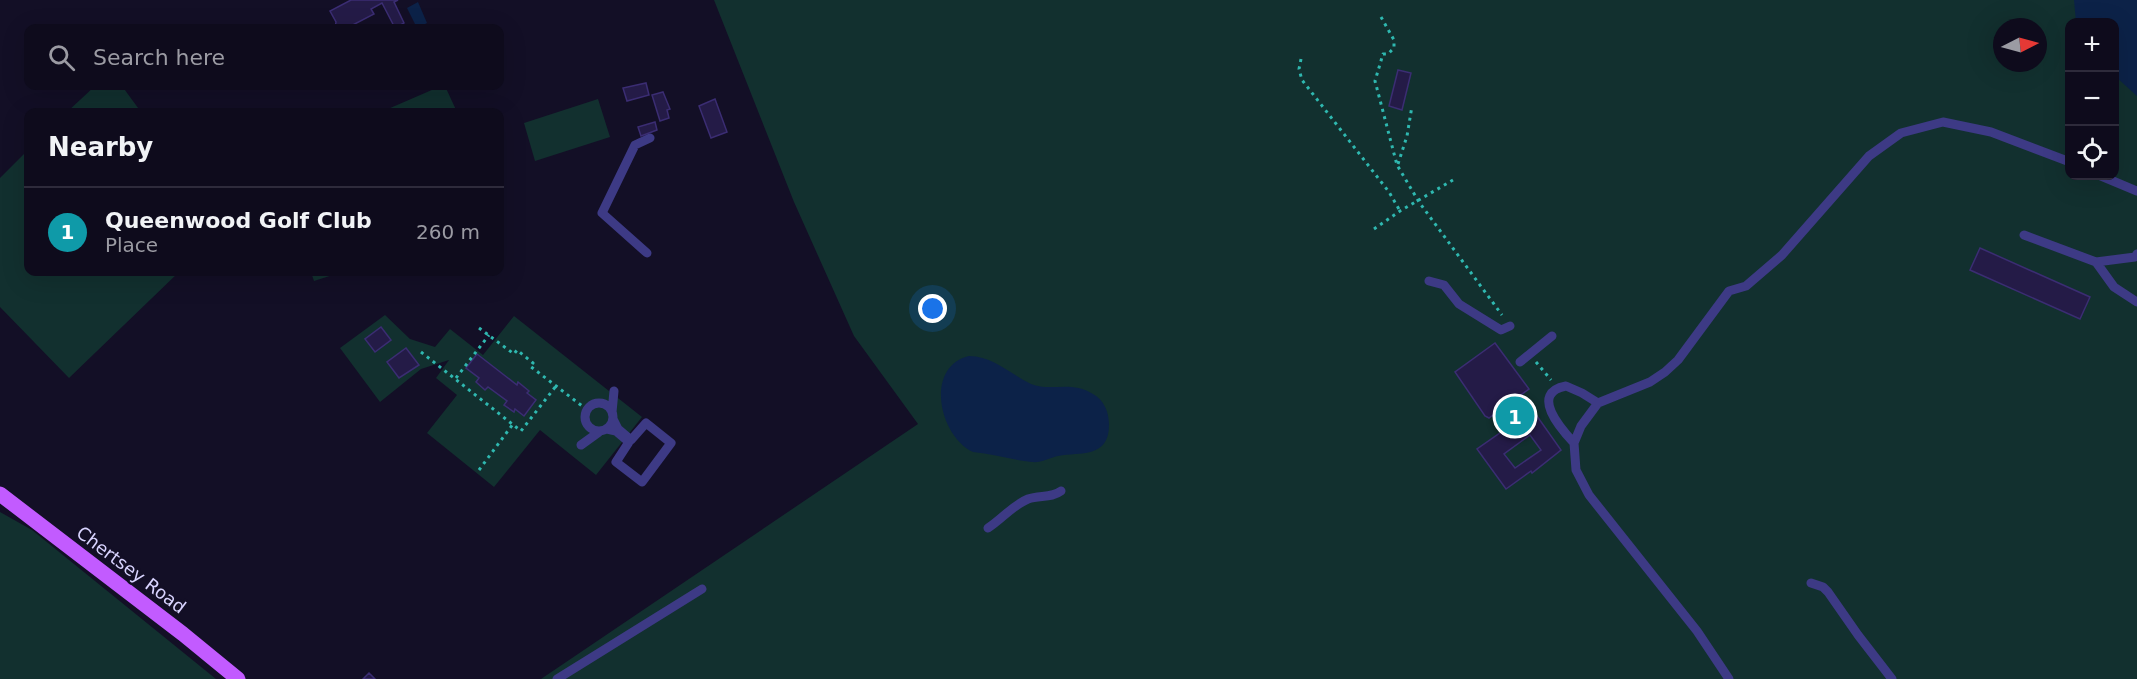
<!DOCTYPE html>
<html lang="en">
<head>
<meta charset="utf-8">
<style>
  :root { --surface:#0e0b1c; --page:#1c1929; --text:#f1f3f6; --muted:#9b9ba3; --line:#2e2b3b; --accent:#00e5ff }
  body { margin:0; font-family:"DejaVu Sans",sans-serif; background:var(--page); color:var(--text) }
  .controls { position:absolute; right:18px; top:18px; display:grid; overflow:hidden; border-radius:12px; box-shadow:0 6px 24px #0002 }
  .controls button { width:54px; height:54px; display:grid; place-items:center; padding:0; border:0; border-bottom:2px solid var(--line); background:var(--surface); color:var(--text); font:30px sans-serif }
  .compass { position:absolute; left:1993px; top:18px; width:54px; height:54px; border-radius:50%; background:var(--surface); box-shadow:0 6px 24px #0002; rotate:84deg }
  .you { position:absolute; left:933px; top:309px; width:21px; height:21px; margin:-15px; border:4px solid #fff; border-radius:50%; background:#1a73e8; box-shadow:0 0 0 9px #1a73e833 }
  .badge { display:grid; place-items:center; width:39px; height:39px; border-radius:50%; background:var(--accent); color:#fff; font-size:20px; font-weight:700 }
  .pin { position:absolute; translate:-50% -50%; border:3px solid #fff; box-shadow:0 2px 6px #0006 }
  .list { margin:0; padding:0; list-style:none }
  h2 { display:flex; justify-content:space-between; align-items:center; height:78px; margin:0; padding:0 24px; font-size:26px }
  h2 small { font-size:20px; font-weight:400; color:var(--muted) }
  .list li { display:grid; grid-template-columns:39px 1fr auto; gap:18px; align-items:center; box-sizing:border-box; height:90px; padding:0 24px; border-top:2px solid var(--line) }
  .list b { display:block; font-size:22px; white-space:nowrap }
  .list p { margin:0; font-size:20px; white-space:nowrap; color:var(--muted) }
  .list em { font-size:20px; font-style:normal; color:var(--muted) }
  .icon { flex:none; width:33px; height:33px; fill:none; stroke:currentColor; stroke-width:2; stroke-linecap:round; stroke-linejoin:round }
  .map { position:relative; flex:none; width:2137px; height:679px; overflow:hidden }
  .search { position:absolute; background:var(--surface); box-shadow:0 6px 24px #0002; left:24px; top:24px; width:480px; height:66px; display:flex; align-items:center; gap:15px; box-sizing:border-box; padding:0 21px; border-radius:12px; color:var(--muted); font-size:22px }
  .panel { position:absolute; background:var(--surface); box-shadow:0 6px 24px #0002; left:24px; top:108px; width:480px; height:168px; border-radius:12px }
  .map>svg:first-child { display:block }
</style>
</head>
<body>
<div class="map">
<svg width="2137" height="679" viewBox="0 0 2137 679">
  <rect width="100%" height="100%" fill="#130f26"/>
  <path fill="#12302f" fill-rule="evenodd" d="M 714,0 L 2137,0 L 2137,679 L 541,679 L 918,424 L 854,336 L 794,202 ZM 2070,22 L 2114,22 L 2114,176 L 2070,176 ZM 2002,27 L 2038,27 L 2038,63 L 2002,63 Z
    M 95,86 L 122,86 L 141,112 L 67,112 Z
    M 441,86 L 445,86 L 457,112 L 381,112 Z
    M 598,99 L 610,137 L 535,161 L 524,123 Z
    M 28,150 L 28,272 L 179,272 L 69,378 L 0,307 L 0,178 Z
    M 311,272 L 342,272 L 314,281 Z
    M 385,315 L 410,339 L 435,347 L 450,329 L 483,355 L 514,316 L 642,417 L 596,475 L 540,430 L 494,487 L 427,433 L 457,395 L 436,378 L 449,360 L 421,369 L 380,402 L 340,348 Z
    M 0,512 L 32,530 L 216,679 L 0,679 Z"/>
  <path fill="#0c2248" d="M 2074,0 L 2137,0 L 2137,96 L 2115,76 L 2114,22 L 2076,22 Z
    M 418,2 L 427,23 L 417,28 L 407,8 Z
    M 969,356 C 993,356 1010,374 1031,384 C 1051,392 1071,380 1093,394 C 1104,400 1109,412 1109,425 C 1109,458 1081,452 1058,456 C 1049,458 1041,463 1032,462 C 1012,460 993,454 973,452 C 939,436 924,367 969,356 Z"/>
  <path fill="#241b47" stroke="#3b2d73" stroke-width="1.5" fill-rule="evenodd" d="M 351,0 L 398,0 L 394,2 L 404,23 L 395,28 L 382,3 L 371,9 L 374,14 L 347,28 L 335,28 L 336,22 L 330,11 Z
    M 1398,70 L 1411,73 L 1402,110 L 1389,106 Z
    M 646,83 L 649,95 L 627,101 L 623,88 Z
    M 663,92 L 670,109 L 667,110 L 669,118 L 660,121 L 652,95 Z
    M 715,99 L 727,132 L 711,138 L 699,106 Z
    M 655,122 L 657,130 L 641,136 L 638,127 Z
    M 1980,248 L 2090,297 L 2080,319 L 1970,270 Z
    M 381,327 L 391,340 L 375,352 L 365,339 Z
    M 1495,343 L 1529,389 L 1514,400 L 1524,414 L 1532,409 L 1561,450 L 1532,473 L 1531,471 L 1506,489 L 1477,449 L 1504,430 L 1493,415 L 1489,418 L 1485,416 L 1455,372 ZM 1530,435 L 1541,450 L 1515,468 L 1504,454 Z
    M 406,348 L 419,365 L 399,378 L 387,362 Z
    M 477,354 L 517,385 L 518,382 L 529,391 L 527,393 L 536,400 L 524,416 L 515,409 L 514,412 L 504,405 L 507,401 L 488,387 L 485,390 L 476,382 L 479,378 L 466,368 Z
    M 369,673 L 375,679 L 363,679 Z"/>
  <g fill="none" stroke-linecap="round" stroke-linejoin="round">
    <path stroke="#2fb8b0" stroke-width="3" stroke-dasharray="3 4.5" stroke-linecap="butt" d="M 1381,17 L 1394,40 L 1394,48 L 1388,54 L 1383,54 L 1375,81 L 1397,165 L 1419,202 L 1502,315
      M 1301,59 L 1299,69 L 1302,80 L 1389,192 L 1400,211
      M 1398,164 L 1407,136 L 1412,106
      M 1374,229 L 1400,211 L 1453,180
      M 479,328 L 514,354 L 517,350 L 533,363 L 530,366 L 586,409
      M 421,352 L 521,431 L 556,386
      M 1536,362 L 1551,380
      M 456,378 L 489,335
      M 479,470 L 513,424"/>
    <path stroke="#3d3a85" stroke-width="9" d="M 2101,176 L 2137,191
      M 2024,235 L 2096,262 L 2135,257 L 2137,254
      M 647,253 L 602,213 L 635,145 L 650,138
      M 2096,262 L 2114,287 L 2137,302
      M 1429,281 L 1444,285 L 1459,304 L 1501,330 L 1510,326
      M 1520,362 L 1552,336
      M585 417a14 14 0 1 1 28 0a14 14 0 1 1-28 0Z
      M 612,412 L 614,391
      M 607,429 L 616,431 L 629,442 L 616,462 L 642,482 L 671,443 L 646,423 L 631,440 L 618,429 L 613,419
      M 1574,443 C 1561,429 1529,393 1566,386 L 1582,393 L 1598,403
      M 581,445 L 599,432
      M 988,528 C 1002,519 1013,505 1028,499 C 1039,495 1052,498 1061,491
      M 1811,583 L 1823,587 L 1828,592 L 1858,635 L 1892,679
      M 557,679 L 702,589
      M 1729,679 L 1697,631 L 1589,495 L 1576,470 L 1574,443 L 1581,426 L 1598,403 L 1650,382 L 1665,372 L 1678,360 L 1729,291 L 1746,286 L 1782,255 L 1869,156 L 1901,133 L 1943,122 L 1991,132 L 2070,162"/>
    <path stroke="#c25bff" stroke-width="15" d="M 0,494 L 183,634 L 238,679"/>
  </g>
  <g text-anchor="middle" stroke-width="5" stroke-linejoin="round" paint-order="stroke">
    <g font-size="18" fill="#d9d4ff" stroke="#130f26">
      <text transform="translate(131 570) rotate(37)" y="6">Chertsey Road</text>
    </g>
  </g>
</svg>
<div class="controls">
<button>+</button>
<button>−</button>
<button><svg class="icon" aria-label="locate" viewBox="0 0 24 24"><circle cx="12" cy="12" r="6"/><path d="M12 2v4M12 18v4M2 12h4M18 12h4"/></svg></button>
</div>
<svg class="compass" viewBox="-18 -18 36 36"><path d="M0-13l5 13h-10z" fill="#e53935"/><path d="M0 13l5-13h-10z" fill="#9b9ba3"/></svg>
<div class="you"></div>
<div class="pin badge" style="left:1515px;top:416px;background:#0f9aa8">1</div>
<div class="search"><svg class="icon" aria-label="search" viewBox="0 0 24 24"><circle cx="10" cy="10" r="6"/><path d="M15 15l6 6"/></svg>Search here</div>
<section class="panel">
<h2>Nearby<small></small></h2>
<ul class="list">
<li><span class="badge" style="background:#0f9aa8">1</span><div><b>Queenwood Golf Club</b><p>Place</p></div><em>260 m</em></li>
</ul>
</section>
</div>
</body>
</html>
